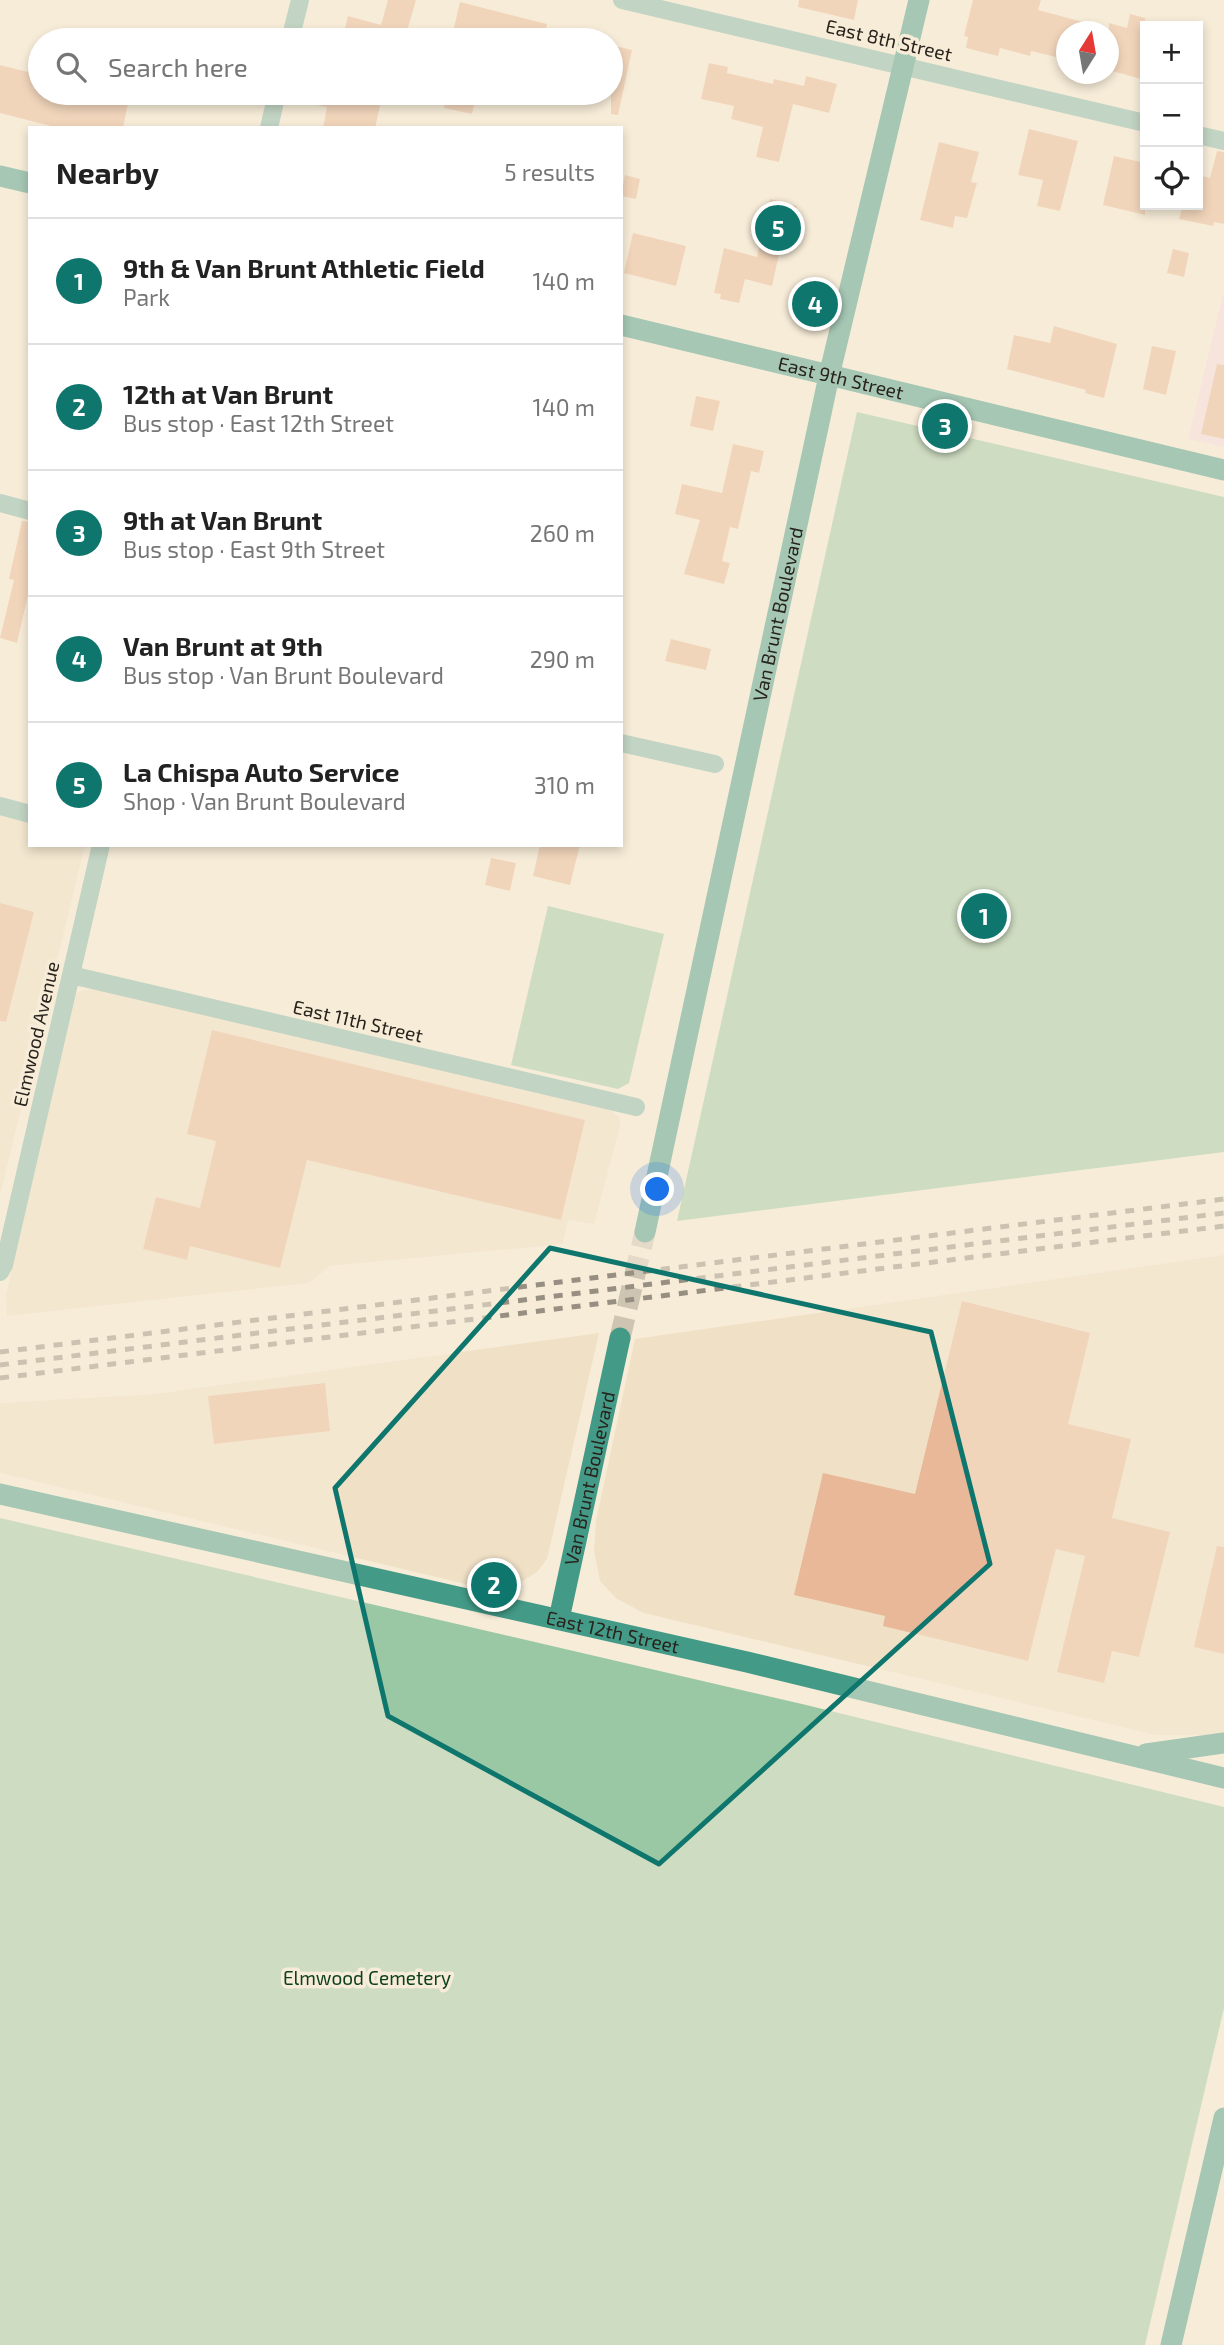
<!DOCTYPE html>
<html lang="en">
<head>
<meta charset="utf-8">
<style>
  :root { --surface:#fff; --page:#f2f2f2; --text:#222; --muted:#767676; --line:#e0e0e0; --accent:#0f766e }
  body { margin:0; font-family:"Exo 2",sans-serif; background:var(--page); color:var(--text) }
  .controls { position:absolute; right:21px; top:21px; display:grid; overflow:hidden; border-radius:0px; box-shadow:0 4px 10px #0003 }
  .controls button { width:63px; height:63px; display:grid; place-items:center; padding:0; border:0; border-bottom:2px solid var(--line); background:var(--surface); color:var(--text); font:35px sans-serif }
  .compass { position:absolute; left:1056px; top:21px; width:63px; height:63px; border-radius:50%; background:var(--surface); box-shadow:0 4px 10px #0003; rotate:11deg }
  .you { position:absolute; left:658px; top:1190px; width:24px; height:24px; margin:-18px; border:5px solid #fff; border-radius:50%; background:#1a73e8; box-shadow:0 0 0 10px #1a73e833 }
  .badge { display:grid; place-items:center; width:46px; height:46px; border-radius:50%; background:var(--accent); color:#fff; font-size:23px; font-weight:700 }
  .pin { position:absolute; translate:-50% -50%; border:4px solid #fff; box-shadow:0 2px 7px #0006 }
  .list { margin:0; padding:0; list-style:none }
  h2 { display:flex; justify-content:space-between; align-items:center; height:91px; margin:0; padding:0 28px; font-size:30px }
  h2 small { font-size:23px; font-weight:400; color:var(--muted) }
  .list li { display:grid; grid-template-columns:46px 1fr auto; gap:21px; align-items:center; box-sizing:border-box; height:126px; padding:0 28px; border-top:2px solid var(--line) }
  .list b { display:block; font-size:26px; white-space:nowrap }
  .list p { margin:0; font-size:23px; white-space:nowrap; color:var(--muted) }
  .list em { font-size:23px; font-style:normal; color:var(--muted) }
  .icon { flex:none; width:38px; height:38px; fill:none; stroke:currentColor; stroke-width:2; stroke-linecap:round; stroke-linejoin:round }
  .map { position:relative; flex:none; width:1224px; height:2345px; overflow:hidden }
  .search { position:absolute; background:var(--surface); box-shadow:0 4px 10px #0003; left:28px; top:28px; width:595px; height:77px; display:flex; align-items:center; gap:18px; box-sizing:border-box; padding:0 24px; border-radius:38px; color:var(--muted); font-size:26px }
  .panel { position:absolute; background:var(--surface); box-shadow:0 4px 10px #0003; left:28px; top:126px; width:595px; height:721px; border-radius:0px }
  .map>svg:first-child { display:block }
</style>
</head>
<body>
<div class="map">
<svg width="1224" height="2345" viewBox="0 0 1224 2345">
  <rect width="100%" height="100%" fill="#f7ecd8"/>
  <path fill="#f5dbe3" d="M 1223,294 L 1224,294 L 1224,447 L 1188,439 Z"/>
  <path fill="#efe0c6" d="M 0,814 L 30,821 L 30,845 L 85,845 L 0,1196 Z
    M 97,989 L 610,1110 L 620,1118 L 620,1127 L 594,1224 L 568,1220 L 563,1244 L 330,1266 L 309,1283 L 7,1316 L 6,1295 L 76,994 L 83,990 Z
    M 1224,1255 L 1224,1735 L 1156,1735 L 644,1613 L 617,1599 L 600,1581 L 594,1550 L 596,1521 L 635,1339 Z
    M 599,1333 L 547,1559 L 537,1572 L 509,1589 L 491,1590 L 0,1473 L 0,1403 L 155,1394 Z"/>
  <path fill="#9bc8a4" d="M 857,412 L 1224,497 L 1224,1152 L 677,1221 Z
    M 548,906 L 664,934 L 629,1083 L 618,1089 L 511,1065 Z
    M 0,1518 L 802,1704 L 1224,1807 L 1224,2008 L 1145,2345 L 0,2345 Z"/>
  <path fill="#e8b898" d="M 388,0 L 416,0 L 407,31 L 419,34 L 419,40 L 342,40 L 348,16 L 381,25 Z
    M 799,0 L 858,0 L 854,20 L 798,7 Z
    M 973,0 L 1041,0 L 1038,10 L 1098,26 L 1097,32 L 1067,32 L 1064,59 L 1031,51 L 1030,56 L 1000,48 L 998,56 L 966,48 L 968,37 L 964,36 Z
    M 460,2 L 547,24 L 543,40 L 451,40 Z
    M 1130,14 L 1145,18 L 1145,60 L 1141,79 L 1109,70 L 1109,23 L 1127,28 Z
    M 611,45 L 632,50 L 618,115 L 611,114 Z
    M 709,63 L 728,67 L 727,73 L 773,84 L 774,79 L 804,86 L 806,76 L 837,84 L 829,113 L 793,104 L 779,162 L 756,157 L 763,127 L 731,119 L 734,106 L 701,99 Z
    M 0,65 L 40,75 L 40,93 L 130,93 L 123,128 L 59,128 L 0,113 Z
    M 297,93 L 362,93 L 382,97 L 375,128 L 323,128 L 327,107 L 296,101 Z
    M 448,93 L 472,93 L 476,96 L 472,114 L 444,108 Z
    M 1029,129 L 1078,141 L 1060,211 L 1037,206 L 1043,180 L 1018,175 Z
    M 939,142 L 979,152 L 971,182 L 977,183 L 967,218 L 955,216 L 953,228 L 920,220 Z
    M 1217,151 L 1224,152 L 1224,224 L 1214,222 L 1213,226 L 1179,219 L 1183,205 L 1198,205 L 1198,175 L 1210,178 Z
    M 1114,156 L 1145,163 L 1145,215 L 1103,205 Z
    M 625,175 L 640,179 L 636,199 L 621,196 Z
    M 770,199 L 797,206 L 786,251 L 780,250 L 772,286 L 745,279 L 739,303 L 720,299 L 721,294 L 714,293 L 724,248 L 757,257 Z
    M 633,233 L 686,246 L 676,286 L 624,273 Z
    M 1173,249 L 1189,253 L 1184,277 L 1167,273 Z
    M 1054,326 L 1117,344 L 1104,398 L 1085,393 L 1086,390 L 1007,369 L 1014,335 L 1050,343 Z
    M 1152,346 L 1176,351 L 1166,395 L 1143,389 Z
    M 1217,364 L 1224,365 L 1224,439 L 1201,434 Z
    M 696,396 L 720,401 L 713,431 L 690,426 Z
    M 733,444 L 764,451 L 759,473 L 751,471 L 738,529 L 730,527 L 722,561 L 730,563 L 724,584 L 684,574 L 700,520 L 675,514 L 682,484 L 722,493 Z
    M 22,521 L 30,522 L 30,586 L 17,643 L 0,638 L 14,580 L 9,579 Z
    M 671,639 L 711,649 L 706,670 L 665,661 Z
    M 540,845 L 580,845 L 570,885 L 533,876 Z
    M 491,858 L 516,863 L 510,891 L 485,885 Z
    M 0,903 L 34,912 L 6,1022 L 0,1021 Z
    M 212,1030 L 585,1120 L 561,1220 L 307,1160 L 280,1268 L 190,1246 L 187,1260 L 143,1249 L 156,1197 L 200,1208 L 216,1141 L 187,1134 Z
    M 962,1301 L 1090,1333 L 1068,1424 L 1131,1439 L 1112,1518 L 1170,1532 L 1139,1657 L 1112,1651 L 1104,1683 L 1057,1672 L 1085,1556 L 1056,1549 L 1028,1661 L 883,1626 L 885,1616 L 794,1595 L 823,1473 L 915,1494 Z
    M 325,1383 L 330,1431 L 214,1444 L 208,1396 Z
    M 1217,1546 L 1224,1547 L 1224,1654 L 1194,1647 Z"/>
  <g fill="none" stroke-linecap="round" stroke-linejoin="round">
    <path stroke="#cec4b2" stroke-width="21" stroke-dasharray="21 10" stroke-linecap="butt" d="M 620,1338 L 645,1232"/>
    <path stroke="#81b6a8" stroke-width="18" d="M 622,0 L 1145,123
      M 290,40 L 300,0
      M 269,128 L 277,93
      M 1198,135 L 1224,141
      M 0,503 L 30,511
      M 621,743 L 715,764
      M 0,806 L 30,814
      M 71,975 L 636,1107
      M 0,1272 L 4,1265 L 101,845"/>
    <g stroke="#439a87" stroke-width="21">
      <path d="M 0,176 L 30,183"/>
      <path id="s1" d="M 621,325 L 1224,470"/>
      <path id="s2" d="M 645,1232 L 829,376 L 919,0"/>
      <path id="s3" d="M 0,1494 L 747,1662 L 1224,1778"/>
      <path id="s4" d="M 559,1619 L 620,1338"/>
      <path d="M 1146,1754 L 1224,1743"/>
      <path d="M 1171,2345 L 1224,2118"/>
    </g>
    <path stroke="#978f81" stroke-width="5" stroke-dasharray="9 9" stroke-linecap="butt" d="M 0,1352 L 1224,1199
      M 0,1365 L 1224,1213
      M 0,1378 L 1224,1226"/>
  </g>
  <path d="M0 0H1224V2345H0ZM 550,1248 L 931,1332 L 990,1564 L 659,1864 L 388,1716 L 335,1488 Z" fill="#f7ecd8" fill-opacity=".55" fill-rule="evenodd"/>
  <path fill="none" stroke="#0f766e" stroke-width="5" stroke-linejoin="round" d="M 550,1248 L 931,1332 L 990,1564 L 659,1864 L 388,1716 L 335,1488 Z"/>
  <g text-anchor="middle" stroke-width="7" stroke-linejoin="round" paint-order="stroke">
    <g font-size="19" fill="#28231c" stroke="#f7ecd8">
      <text transform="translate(889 40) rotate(13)" y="7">East 8th Street</text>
      <text dy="7" stroke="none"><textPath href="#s1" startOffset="226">East 9th Street</textPath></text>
      <text dy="7" stroke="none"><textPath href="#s2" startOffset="632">Van Brunt Boulevard</textPath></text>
      <text transform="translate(358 1021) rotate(13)" y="7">East 11th Street</text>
      <text transform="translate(36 1034) rotate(-77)" y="7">Elmwood Avenue</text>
      <text dy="7" stroke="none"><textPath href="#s4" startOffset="144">Van Brunt Boulevard</textPath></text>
      <text dy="7" stroke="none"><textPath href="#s3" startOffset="628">East 12th Street</textPath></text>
    </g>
    <g font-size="19" fill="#0c411e" stroke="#f7ecd8">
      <text x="367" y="1985">Elmwood Cemetery</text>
    </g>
  </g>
</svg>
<div class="controls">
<button>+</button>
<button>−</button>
<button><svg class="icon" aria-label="locate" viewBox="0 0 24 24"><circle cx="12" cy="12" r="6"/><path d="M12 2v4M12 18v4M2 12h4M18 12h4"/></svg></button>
</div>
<svg class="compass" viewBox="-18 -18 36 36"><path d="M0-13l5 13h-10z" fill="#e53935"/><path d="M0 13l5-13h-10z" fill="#767676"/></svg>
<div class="you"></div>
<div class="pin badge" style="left:984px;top:916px">1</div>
<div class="pin badge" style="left:494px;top:1585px">2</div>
<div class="pin badge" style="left:945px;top:426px">3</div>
<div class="pin badge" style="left:815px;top:304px">4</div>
<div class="pin badge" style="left:778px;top:228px">5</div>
<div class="search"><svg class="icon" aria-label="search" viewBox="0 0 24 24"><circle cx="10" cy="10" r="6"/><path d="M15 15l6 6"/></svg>Search here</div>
<section class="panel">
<h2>Nearby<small>5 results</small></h2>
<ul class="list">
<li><span class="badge">1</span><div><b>9th &amp; Van Brunt Athletic Field</b><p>Park</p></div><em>140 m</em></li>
<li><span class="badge">2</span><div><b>12th at Van Brunt</b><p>Bus stop · East 12th Street</p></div><em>140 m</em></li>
<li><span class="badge">3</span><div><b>9th at Van Brunt</b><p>Bus stop · East 9th Street</p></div><em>260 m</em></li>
<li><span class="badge">4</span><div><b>Van Brunt at 9th</b><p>Bus stop · Van Brunt Boulevard</p></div><em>290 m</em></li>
<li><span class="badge">5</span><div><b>La Chispa Auto Service</b><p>Shop · Van Brunt Boulevard</p></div><em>310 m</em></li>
</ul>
</section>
</div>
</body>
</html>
